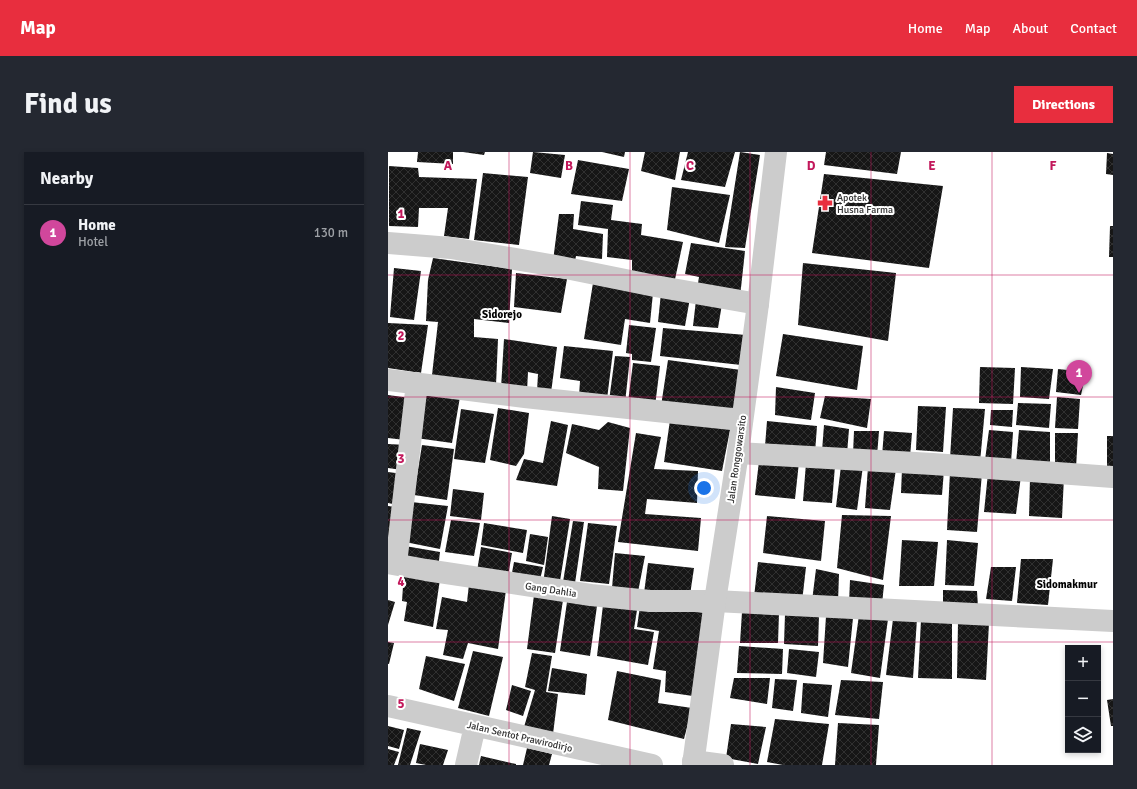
<!DOCTYPE html>
<html lang="en">
<head>
<meta charset="utf-8">
<style>
  :root { --surface:#171b24; --page:#242831; --text:#f1f3f6; --muted:#9ea1a6; --line:#363941; --accent:#e82e3e }
  body { margin:0; font-family:Signika,sans-serif; background:var(--page); color:var(--text) }
  .controls { position:absolute; right:12px; bottom:12px; display:grid; overflow:hidden; border-radius:0px; box-shadow:0 2px 6px #0003 }
  .controls button { width:36px; height:36px; display:grid; place-items:center; padding:0; border:0; border-bottom:1px solid var(--line); background:var(--surface); color:var(--text); font:20px sans-serif }
  .you { position:absolute; left:316px; top:336px; width:14px; height:14px; margin:-10px; border:3px solid #fff; border-radius:50%; background:#1a73e8; box-shadow:0 0 0 6px #1a73e833 }
  .badge { display:grid; place-items:center; width:26px; height:26px; border-radius:50%; background:var(--accent); color:#fff; font-size:13px; font-weight:700 }
  .pin { position:absolute; translate:-50% -33px; filter:drop-shadow(0 1px 2px #0008) }
  .pin::after { content:''; position:absolute; top:21px; width:14px; height:12px; background:inherit; clip-path:polygon(0 0,100% 0,50% 100%) }
  .list { margin:0; padding:0; list-style:none }
  h2 { display:flex; justify-content:space-between; align-items:center; height:52px; margin:0; padding:0 16px; font-size:17px }
  h2 small { font-size:13px; font-weight:400; color:var(--muted) }
  .list li { display:grid; grid-template-columns:26px 1fr auto; gap:12px; align-items:center; box-sizing:border-box; height:56px; padding:0 16px; border-top:1px solid var(--line) }
  .list b { display:block; font-size:15px; white-space:nowrap }
  .list p { margin:0; font-size:13px; white-space:nowrap; color:var(--muted) }
  .list em { font-size:13px; font-style:normal; color:var(--muted) }
  .icon { flex:none; width:22px; height:22px; fill:none; stroke:currentColor; stroke-width:2; stroke-linecap:round; stroke-linejoin:round }
  .map { position:relative; flex:none; width:725px; height:613px; overflow:hidden; border-radius:0px }
  header { display:flex; align-items:center; gap:24px; box-sizing:border-box; height:56px; padding:0 20px; background:var(--accent); color:#fff }
  header strong { font-size:19px }
  nav { display:flex; gap:22px; margin-inline-start:auto; font-size:14px }
  .intro { display:flex; align-items:center; justify-content:space-between; box-sizing:border-box; height:96px; padding:0 24px }
  h1 { margin:0; font-size:28px }
  .button { padding:10px 18px; border-radius:0px; background:var(--accent); color:#fff; font-size:14px; font-weight:700 }
  main { display:flex; gap:24px; padding:0 24px }
  aside { flex:1; background:var(--surface); border-radius:0px; box-shadow:0 2px 6px #0003 }
  .map>svg:first-child { display:block }
</style>
</head>
<body>
<header>
<strong>Map</strong>
<nav><a>Home</a><a>Map</a><a>About</a><a>Contact</a></nav>
</header>
<div class="intro"><h1>Find us</h1><a class="button">Directions</a></div>
<main>
<aside>
<h2>Nearby<small></small></h2>
<ul class="list">
<li><span class="badge" style="background:#d1479c">1</span><div><b>Home</b><p>Hotel</p></div><em>130 m</em></li>
</ul>
</aside>
<div class="map">
<svg width="725" height="613" viewBox="0 0 725 613">
  <defs>
    <pattern id="building-cross-hatch" width="8" height="8" patternUnits="userSpaceOnUse"><rect width="8" height="8" fill="#161616"/><path d="M0 0l8 8M0 8l8-8" fill="none" stroke="#303030"/></pattern>
  </defs>
  <rect width="100%" height="100%" fill="#fff"/>
  <path fill="url(#building-cross-hatch)" d="M 30,0 L 65,0 L 65,12 L 29,10 Z
    M 75,0 L 97,0 L 96,3 Z
    M 145,0 L 177,3 L 173,26 L 142,21 Z
    M 214,0 L 237,0 L 236,5 Z
    M 257,0 L 292,0 L 287,28 L 253,19 Z
    M 300,0 L 347,0 L 337,35 L 293,28 Z
    M 352,0 L 372,3 L 357,96 L 337,95 Z
    M 438,0 L 513,0 L 509,22 L 436,13 Z
    M 719,1 L 725,2 L 725,23 L 718,22 Z
    M 190,8 L 241,17 L 234,49 L 183,42 Z
    M 1,14 L 30,16 L 31,25 L 89,27 L 81,87 L 56,84 L 60,56 L 31,56 L 30,75 L 1,74 Z
    M 95,21 L 140,25 L 131,93 L 86,88 Z
    M 436,22 L 555,34 L 541,116 L 424,101 Z
    M 284,35 L 342,43 L 331,91 L 279,78 Z
    M 193,49 L 225,53 L 223,68 L 254,72 L 253,83 L 295,90 L 286,132 L 244,124 L 244,108 L 219,105 L 220,77 L 190,73 Z
    M 171,62 L 186,62 L 185,77 L 215,82 L 214,107 L 188,104 L 186,114 L 165,109 Z
    M 722,74 L 725,74 L 725,105 L 721,105 Z
    M 303,91 L 357,99 L 352,145 L 309,137 L 311,125 L 297,122 Z
    M 45,106 L 124,117 L 121,171 L 86,167 L 86,185 L 110,187 L 108,233 L 44,223 L 50,170 L 38,169 L 40,128 Z
    M 415,111 L 508,121 L 500,189 L 410,173 Z
    M 6,116 L 33,119 L 26,168 L 2,165 Z
    M 128,121 L 179,127 L 173,161 L 126,155 Z
    M 205,131 L 265,141 L 262,171 L 237,167 L 233,193 L 196,187 Z
    M 273,141 L 302,146 L 297,174 L 270,170 Z
    M 308,148 L 334,152 L 330,176 L 305,174 Z
    M 0,171 L 40,173 L 33,221 L 0,216 Z
    M 241,173 L 268,176 L 263,210 L 244,208 L 244,202 L 238,201 Z
    M 275,176 L 358,183 L 353,213 L 272,204 Z
    M 395,182 L 475,194 L 469,238 L 388,224 Z
    M 116,187 L 169,195 L 163,241 L 149,239 L 150,222 L 140,220 L 139,239 L 113,236 Z
    M 176,194 L 225,199 L 219,247 L 191,244 L 192,229 L 172,226 Z
    M 227,204 L 242,205 L 237,251 L 221,249 Z
    M 280,208 L 353,218 L 347,263 L 273,254 Z
    M 245,211 L 272,214 L 267,254 L 240,250 Z
    M 592,215 L 627,216 L 625,252 L 591,251 Z
    M 633,215 L 665,217 L 661,247 L 632,245 Z
    M 670,217 L 698,220 L 693,243 L 668,240 Z
    M 388,235 L 427,241 L 423,268 L 387,263 Z
    M 34,240 L 72,245 L 64,291 L 28,286 Z
    M 0,243 L 22,246 L 17,288 L 0,286 Z
    M 437,244 L 483,247 L 479,276 L 432,266 Z
    M 669,245 L 692,247 L 690,277 L 667,276 Z
    M 630,251 L 663,252 L 661,276 L 628,273 Z
    M 530,254 L 558,255 L 555,300 L 528,298 Z
    M 110,256 L 141,261 L 136,302 L 128,314 L 102,308 Z
    M 565,256 L 597,257 L 592,310 L 562,307 Z
    M 73,257 L 106,262 L 97,311 L 66,307 Z
    M 603,258 L 625,258 L 624,275 L 602,273 Z
    M 282,268 L 343,273 L 334,319 L 276,310 Z
    M 163,269 L 180,273 L 169,334 L 128,328 L 136,307 L 155,311 Z
    M 379,269 L 429,274 L 427,301 L 377,294 Z
    M 220,270 L 242,276 L 235,339 L 210,337 L 211,315 L 178,301 L 184,272 L 211,278 Z
    M 436,273 L 461,277 L 459,302 L 434,299 Z
    M 601,278 L 625,280 L 623,311 L 597,308 Z
    M 631,278 L 662,280 L 662,316 L 628,311 Z
    M 466,279 L 491,279 L 489,304 L 465,302 Z
    M 496,279 L 524,281 L 522,305 L 494,304 Z
    M 248,281 L 273,285 L 266,317 L 310,319 L 309,351 L 259,347 L 257,362 L 313,366 L 310,399 L 230,390 Z
    M 667,281 L 690,281 L 688,316 L 667,316 Z
    M 719,284 L 725,284 L 725,315 L 719,315 Z
    M 0,292 L 18,293 L 14,318 L 0,316 Z
    M 34,293 L 66,297 L 59,348 L 26,343 Z
    M 371,309 L 411,310 L 407,347 L 367,343 Z
    M 418,311 L 447,314 L 444,351 L 415,349 Z
    M 453,314 L 475,314 L 469,358 L 448,355 Z
    M 480,315 L 508,317 L 502,358 L 477,356 Z
    M 514,317 L 556,318 L 554,343 L 513,341 Z
    M 0,320 L 15,322 L 10,353 L 0,351 Z
    M 562,320 L 594,321 L 589,380 L 559,378 Z
    M 600,321 L 633,324 L 628,362 L 596,360 Z
    M 676,325 L 674,366 L 641,364 L 642,326 Z
    M 65,337 L 96,341 L 93,368 L 62,364 Z
    M 23,350 L 60,354 L 52,397 L 17,390 Z
    M 0,354 L 9,355 L 0,399 Z
    M 454,363 L 503,364 L 495,428 L 449,416 Z
    M 164,364 L 182,367 L 171,435 L 155,432 Z
    M 379,364 L 437,369 L 433,409 L 375,401 Z
    M 63,368 L 92,371 L 86,404 L 57,400 Z
    M 185,369 L 196,370 L 186,438 L 174,436 Z
    M 96,371 L 139,378 L 135,401 L 93,393 Z
    M 200,371 L 229,374 L 221,432 L 192,429 Z
    M 142,382 L 160,385 L 156,413 L 138,409 Z
    M 514,388 L 550,390 L 546,434 L 511,434 Z
    M 559,388 L 590,391 L 586,434 L 557,433 Z
    M 17,394 L 52,400 L 50,417 L 14,409 Z
    M 93,395 L 124,401 L 120,424 L 89,419 Z
    M 227,401 L 257,404 L 250,440 L 224,436 Z
    M 633,407 L 665,407 L 660,453 L 629,451 Z
    M 126,410 L 155,415 L 151,432 L 123,426 Z
    M 370,410 L 418,415 L 414,450 L 366,445 Z
    M 260,411 L 306,416 L 302,443 L 256,441 Z
    M 603,415 L 628,415 L 624,449 L 598,447 Z
    M 428,417 L 451,422 L 450,450 L 424,449 Z
    M 16,420 L 52,427 L 45,475 L 16,469 L 19,450 L 14,449 Z
    M 462,428 L 496,433 L 494,452 L 461,451 Z
    M 81,432 L 118,438 L 110,497 L 80,491 L 75,507 L 55,503 L 60,478 L 48,477 L 54,445 L 79,450 Z
    M 555,438 L 589,439 L 590,455 L 555,454 Z
    M 146,443 L 175,448 L 167,501 L 139,497 Z
    M 0,448 L 7,450 L 0,473 Z
    M 179,450 L 209,454 L 202,504 L 172,499 Z
    M 215,453 L 249,458 L 246,477 L 266,480 L 260,513 L 209,504 Z
    M 252,454 L 317,461 L 305,544 L 277,540 L 278,519 L 265,517 L 271,479 L 249,475 Z
    M 354,460 L 391,461 L 390,491 L 352,491 Z
    M 397,462 L 431,463 L 430,494 L 396,492 Z
    M 471,463 L 500,467 L 492,526 L 463,521 Z
    M 438,464 L 465,466 L 460,515 L 435,511 Z
    M 505,467 L 529,467 L 525,526 L 498,523 Z
    M 533,468 L 564,469 L 564,527 L 530,526 Z
    M 570,470 L 601,471 L 598,528 L 569,526 Z
    M 0,490 L 6,491 L 1,512 L 0,512 Z
    M 351,494 L 395,497 L 394,522 L 349,521 Z
    M 401,497 L 431,500 L 428,525 L 399,521 Z
    M 85,499 L 115,505 L 101,564 L 70,556 Z
    M 144,501 L 164,504 L 158,540 L 170,542 L 165,582 L 136,575 L 147,538 L 137,535 Z
    M 38,504 L 77,512 L 66,549 L 31,537 Z
    M 164,516 L 199,522 L 197,543 L 160,539 Z
    M 229,519 L 273,528 L 270,551 L 304,556 L 296,587 L 220,568 Z
    M 346,526 L 382,526 L 379,552 L 342,546 Z
    M 387,527 L 409,528 L 405,559 L 384,556 Z
    M 453,528 L 495,530 L 491,567 L 447,563 Z
    M 415,531 L 444,533 L 440,565 L 413,561 Z
    M 124,533 L 143,539 L 135,564 L 118,558 Z
    M 725,547 L 725,574 L 723,574 L 719,548 Z
    M 387,567 L 441,572 L 434,613 L 395,613 L 379,610 Z
    M 450,571 L 491,573 L 488,613 L 447,613 Z
    M 343,572 L 378,575 L 370,612 L 338,606 Z
    M 0,574 L 16,578 L 11,597 L 0,594 Z
    M 19,576 L 33,579 L 22,613 L 10,613 Z
    M 32,592 L 60,598 L 55,613 L 38,613 L 28,611 Z
    M 139,596 L 164,602 L 161,613 L 135,613 Z
    M 0,597 L 11,600 L 6,613 L 0,613 Z
    M 93,604 L 128,612 L 128,613 L 91,613 Z"/>
  <g fill="none" stroke-linecap="round" stroke-linejoin="round">
    <path stroke="#ccc" stroke-width="22" d="M 0,91 L 63,96 L 168,114 L 267,134 L 370,152
      M 0,228 L 137,245 L 353,268
      M 350,301 L 545,312 L 725,325
      M 0,411 L 38,418 L 203,443 L 262,449 L 327,449 L 725,469
      M 8,412 L 29,231
      M 0,554 L 264,613
      M 305,609 L 335,613
      M 78,613 L 87,574"/>
    <path stroke="#ccc" stroke-width="22" d="M 305,613 L 327,449 L 350,301 L 370,152 L 388,0"/>
  </g>
  <path fill="none" stroke="#c2185b" stroke-width="1" stroke-opacity="0.55" d="M 121,0 L 121,613M 242,0 L 242,613M 362,0 L 362,613M 483,0 L 483,613M 604,0 L 604,613M 0,123 L 725,123M 0,245 L 725,245M 0,368 L 725,368M 0,490 L 725,490"/>
  <defs>
    <g id="pharmacy-bare" transform="scale(1.2)"><path d="M-2-6h4v4h4v4h-4v4h-4v-4h-4v-4h4Z" fill="#e82e3e" stroke="#fff" stroke-width="2.5" paint-order="stroke"/></g>
  </defs>
  <g fill-rule="evenodd">
    <use href="#pharmacy-bare" x="437" y="51"/>
  </g>
  <g text-anchor="middle" stroke-width="4" stroke-linejoin="round" paint-order="stroke">
    <g font-size="10" fill="#2f2f2f" stroke="#fff" text-anchor="start">
      <text x="449" y="49">Apotek<tspan x="449" dy="12">Husna Farma</tspan></text>
    </g>
    <g font-size="10" fill="#2f2f2f" stroke="#fff">
      <text transform="translate(348 307) rotate(-82)" y="4">Jalan Ronggowarsito</text>
      <text transform="translate(163 437) rotate(9)" y="4">Gang Dahlia</text>
      <text transform="translate(132 584) rotate(13)" y="4">Jalan Sentot Prawirodirjo</text>
    </g>
    <g font-size="11" font-weight="bold" fill="#000" stroke="#fff">
      <text x="114" y="166">Sidorejo</text>
      <text x="679" y="436">Sidomakmur</text>
    </g>
  </g>
  <g font-size="13" text-anchor="middle" font-weight="bold" fill="#c2185b" stroke="#fff" stroke-width="4" stroke-linejoin="round" paint-order="stroke">
    <text x="60" y="18">A</text>
    <text x="181" y="18">B</text>
    <text x="302" y="18">C</text>
    <text x="423" y="18">D</text>
    <text x="544" y="18">E</text>
    <text x="665" y="18">F</text>
    <text x="13" y="66">1</text>
    <text x="13" y="188">2</text>
    <text x="13" y="311">3</text>
    <text x="13" y="434">4</text>
    <text x="13" y="556">5</text>
  </g>
</svg>
<div class="controls">
<button>+</button>
<button>−</button>
<button><svg class="icon" aria-label="layers" viewBox="0 0 24 24"><path d="M12 4l9 5-9 5-9-5zM3 14l9 5 9-5"/></svg></button>
</div>
<div class="you"></div>
<div class="pin badge" style="left:691px;top:241px;background:#d1479c">1</div>
</div>
</main>
</body>
</html>
